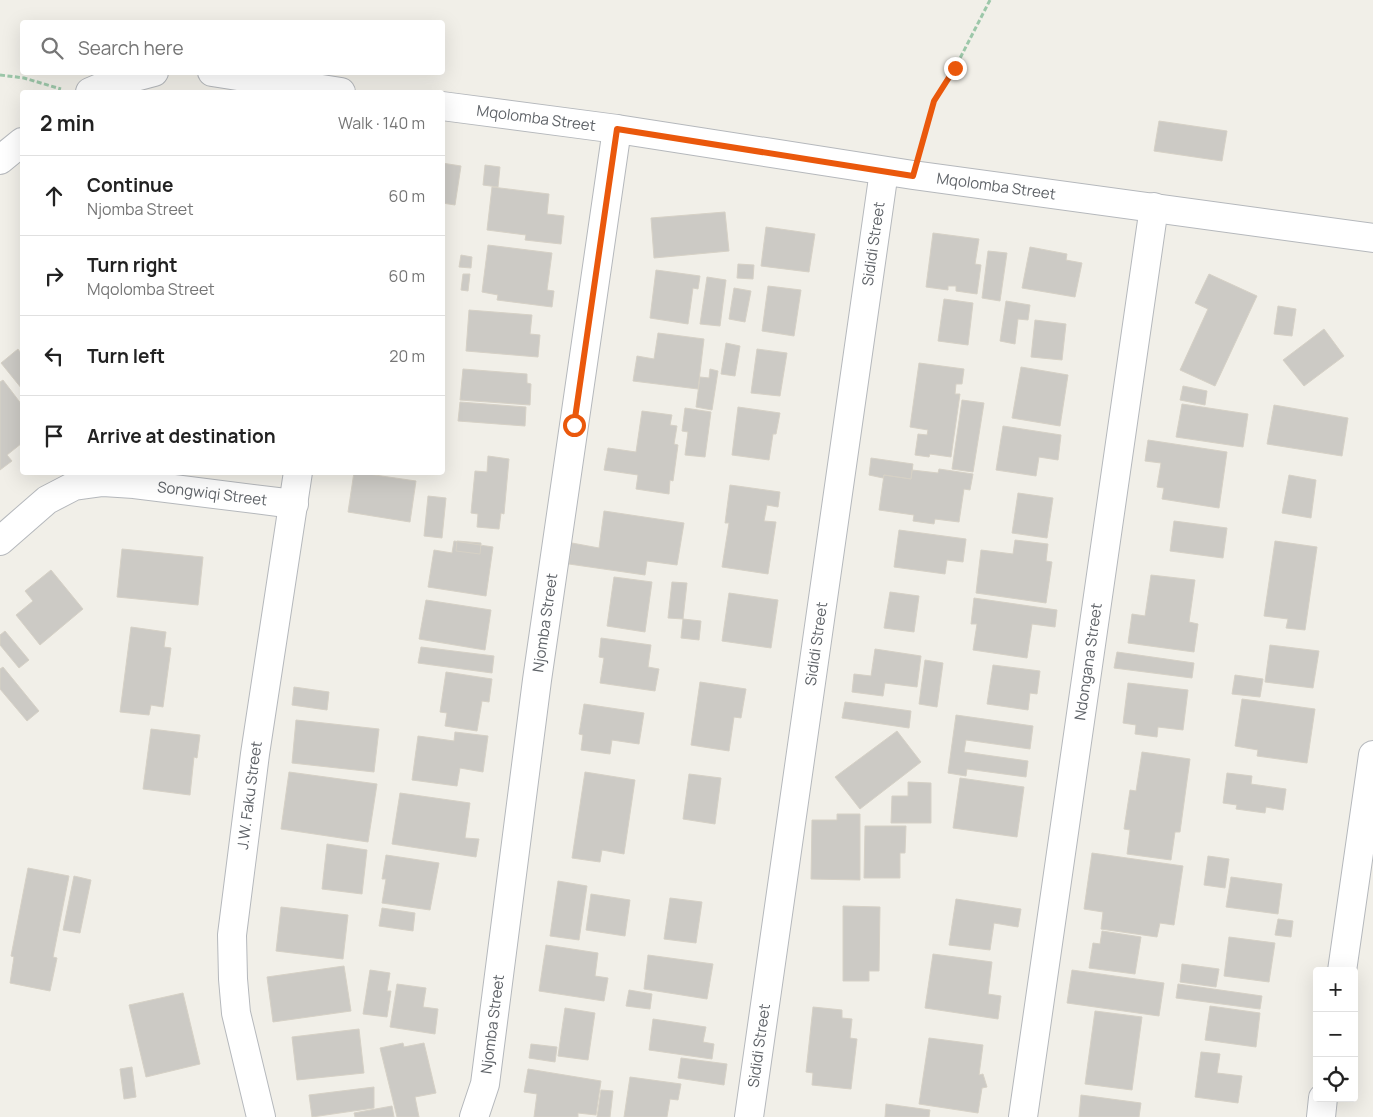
<!DOCTYPE html>
<html lang="en">
<head>
<meta charset="utf-8">
<style>
  :root { --surface:#fff; --page:#f2f2f2; --text:#222; --muted:#767676; --line:#e0e0e0 }
  body { margin:0; font-family:Manrope,sans-serif; background:var(--page); color:var(--text) }
  .controls { position:absolute; right:15px; bottom:15px; display:grid; overflow:hidden; border-radius:5px; box-shadow:0 5px 20px #0002 }
  .controls button { width:45px; height:45px; display:grid; place-items:center; padding:0; border:0; border-bottom:1px solid var(--line); background:var(--surface); color:var(--text); font:25px sans-serif }
  .stop { position:absolute; width:15px; height:15px; margin:-11px; border:4px solid #ea580c; border-radius:50%; background:#fff }
  .stop.end { background:#ea580c; border-color:#fff; box-shadow:0 1px 5px #0008 }
  .list { margin:0; padding:0; list-style:none }
  h2 { display:flex; justify-content:space-between; align-items:center; height:65px; margin:0; padding:0 20px; font-size:21px }
  h2 small { font-size:16px; font-weight:400; color:var(--muted) }
  .list li { display:grid; grid-template-columns:32px 1fr auto; gap:15px; align-items:center; box-sizing:border-box; height:80px; padding:0 20px; border-top:1px solid var(--line) }
  .list b { display:block; font-size:19px; white-space:nowrap }
  .list p { margin:0; font-size:16px; white-space:nowrap; color:var(--muted) }
  .list em { font-size:16px; font-style:normal; color:var(--muted) }
  .icon { flex:none; width:28px; height:28px; fill:none; stroke:currentColor; stroke-width:2; stroke-linecap:round; stroke-linejoin:round }
  .map { position:relative; flex:none; width:1373px; height:1117px; overflow:hidden }
  .search { position:absolute; background:var(--surface); box-shadow:0 5px 20px #0002; left:20px; top:20px; width:425px; height:55px; display:flex; align-items:center; gap:12px; box-sizing:border-box; padding:0 18px; border-radius:5px; color:var(--muted); font-size:19px }
  .panel { position:absolute; background:var(--surface); box-shadow:0 5px 20px #0002; left:20px; top:90px; width:425px; height:385px; border-radius:5px }
  .map>svg:first-child { display:block }
</style>
</head>
<body>
<div class="map">
<svg width="1373" height="1117" viewBox="0 0 1373 1117">
  <rect width="100%" height="100%" fill="#f1efe8"/>
  <path fill="#cccac5" stroke="#d6d1c6" d="M 1159,121 L 1227,131 L 1222,161 L 1154,151 Z
    M 442,163 L 461,166 L 455,205 L 442,203 Z
    M 485,165 L 500,167 L 498,187 L 483,185 Z
    M 492,187 L 549,194 L 547,214 L 564,216 L 561,244 L 525,240 L 526,235 L 487,230 Z
    M 725,212 L 729,251 L 654,258 L 651,218 Z
    M 766,227 L 815,234 L 809,272 L 761,266 Z
    M 933,233 L 979,239 L 975,264 L 981,265 L 977,294 L 956,291 L 956,286 L 948,286 L 948,290 L 926,287 Z
    M 488,245 L 552,253 L 547,290 L 554,291 L 552,307 L 497,300 L 498,295 L 482,292 Z
    M 1030,247 L 1067,254 L 1066,260 L 1082,263 L 1075,297 L 1022,288 Z
    M 988,251 L 1007,253 L 1000,301 L 982,298 Z
    M 461,255 L 472,257 L 471,268 L 459,267 Z
    M 738,264 L 754,265 L 753,279 L 737,278 Z
    M 656,270 L 700,276 L 698,289 L 693,288 L 688,324 L 650,318 Z
    M 463,274 L 470,274 L 468,291 L 461,290 Z
    M 1209,274 L 1257,296 L 1215,386 L 1180,370 L 1208,309 L 1195,303 Z
    M 707,277 L 726,280 L 720,326 L 700,324 Z
    M 768,286 L 801,290 L 794,336 L 762,331 Z
    M 734,288 L 751,291 L 745,322 L 729,319 Z
    M 944,299 L 973,303 L 968,345 L 938,341 Z
    M 1006,301 L 1030,305 L 1028,320 L 1018,319 L 1015,344 L 1000,341 Z
    M 1278,306 L 1296,309 L 1292,336 L 1274,334 Z
    M 469,310 L 532,315 L 530,334 L 540,335 L 538,357 L 466,351 Z
    M 1035,320 L 1066,324 L 1062,360 L 1031,357 Z
    M 1324,329 L 1344,356 L 1304,386 L 1283,360 Z
    M 658,333 L 704,339 L 698,389 L 633,381 L 637,356 L 654,359 Z
    M 726,343 L 740,346 L 735,376 L 721,374 Z
    M 18,349 L 22,355 L 22,389 L 1,363 Z
    M 757,349 L 787,353 L 780,396 L 751,393 Z
    M 919,363 L 964,369 L 962,384 L 956,384 L 955,394 L 960,394 L 951,457 L 930,454 L 929,457 L 915,455 L 918,434 L 927,435 L 928,430 L 910,427 Z
    M 1021,367 L 1068,375 L 1060,426 L 1012,418 Z
    M 463,369 L 527,374 L 527,383 L 531,384 L 530,405 L 460,400 Z
    M 710,369 L 718,371 L 712,410 L 696,407 L 700,377 L 709,378 Z
    M 3,380 L 22,405 L 22,443 L 7,455 L 12,461 L 0,470 L 0,382 Z
    M 1183,386 L 1207,391 L 1205,405 L 1180,400 Z
    M 962,400 L 984,403 L 973,472 L 952,469 Z
    M 460,402 L 526,407 L 525,426 L 458,421 Z
    M 1182,404 L 1248,414 L 1243,447 L 1176,437 Z
    M 1274,405 L 1348,418 L 1342,456 L 1267,444 Z
    M 738,407 L 780,413 L 776,434 L 773,434 L 769,460 L 732,455 Z
    M 685,408 L 711,412 L 705,457 L 685,455 L 688,432 L 682,431 Z
    M 642,411 L 672,415 L 670,425 L 677,426 L 674,444 L 678,445 L 673,481 L 670,480 L 669,494 L 636,489 L 638,475 L 604,470 L 608,448 L 636,452 Z
    M 1003,426 L 1061,435 L 1058,460 L 1039,457 L 1036,476 L 996,470 Z
    M 1148,440 L 1227,452 L 1219,508 L 1162,499 L 1164,488 L 1157,487 L 1161,463 L 1145,461 Z
    M 488,456 L 509,459 L 504,514 L 501,513 L 499,529 L 477,527 L 478,514 L 471,513 L 475,471 L 487,472 Z
    M 871,458 L 913,464 L 911,479 L 884,475 L 883,478 L 869,475 Z
    M 939,469 L 973,474 L 970,490 L 964,489 L 959,522 L 935,519 L 934,524 L 913,521 L 914,515 L 879,510 L 884,475 L 911,479 L 912,470 L 938,473 Z
    M 354,472 L 416,481 L 410,522 L 348,512 Z
    M 1289,475 L 1316,480 L 1311,518 L 1282,513 Z
    M 730,485 L 780,492 L 778,507 L 767,505 L 764,521 L 776,522 L 768,574 L 722,567 L 729,523 L 725,523 Z
    M 1018,493 L 1053,498 L 1047,538 L 1012,533 Z
    M 428,496 L 446,498 L 442,538 L 424,536 Z
    M 604,511 L 684,523 L 677,565 L 647,561 L 645,575 L 569,564 L 572,543 L 599,548 Z
    M 1174,521 L 1227,528 L 1223,558 L 1170,551 Z
    M 899,530 L 966,539 L 963,562 L 947,560 L 945,574 L 894,567 Z
    M 1015,540 L 1048,544 L 1046,561 L 1052,562 L 1046,603 L 976,593 L 981,550 L 1013,554 Z
    M 454,541 L 493,547 L 486,596 L 428,587 L 434,550 L 452,553 Z
    M 457,541 L 481,543 L 480,554 L 456,551 Z
    M 1275,541 L 1317,547 L 1305,630 L 1286,628 L 1288,619 L 1264,616 Z
    M 122,549 L 203,557 L 198,605 L 117,597 Z
    M 51,570 L 83,609 L 40,645 L 16,615 L 33,601 L 25,591 Z
    M 1151,575 L 1195,580 L 1189,622 L 1198,624 L 1194,652 L 1128,643 L 1132,614 L 1145,616 Z
    M 614,577 L 652,582 L 645,632 L 607,626 Z
    M 672,582 L 687,583 L 683,619 L 668,618 Z
    M 890,592 L 919,596 L 914,632 L 884,628 Z
    M 729,593 L 778,600 L 771,648 L 722,641 Z
    M 974,598 L 1057,610 L 1055,627 L 1032,624 L 1027,658 L 973,650 L 977,624 L 971,624 Z
    M 426,600 L 491,610 L 485,650 L 419,639 Z
    M 683,619 L 701,621 L 699,640 L 681,638 Z
    M 131,627 L 166,632 L 164,647 L 171,648 L 163,707 L 151,705 L 149,715 L 120,712 Z
    M 5,631 L 29,660 L 19,668 L 0,645 L 0,635 Z
    M 601,638 L 651,645 L 648,667 L 659,669 L 655,691 L 600,683 L 604,658 L 599,657 Z
    M 1270,645 L 1319,651 L 1313,688 L 1265,682 Z
    M 421,647 L 494,656 L 492,673 L 418,663 Z
    M 875,649 L 921,656 L 917,687 L 885,683 L 883,696 L 852,692 L 854,674 L 871,676 Z
    M 1117,652 L 1194,663 L 1192,678 L 1114,668 Z
    M 925,660 L 943,663 L 937,707 L 919,704 Z
    M 993,665 L 1040,671 L 1037,694 L 1030,693 L 1028,710 L 987,704 Z
    M 3,667 L 39,711 L 27,721 L 0,689 L 0,669 Z
    M 446,672 L 492,679 L 489,702 L 482,701 L 477,731 L 445,726 L 447,713 L 440,712 Z
    M 1235,675 L 1263,679 L 1260,697 L 1232,694 Z
    M 700,682 L 746,689 L 741,718 L 734,717 L 729,751 L 691,745 Z
    M 1128,683 L 1188,690 L 1183,730 L 1158,727 L 1157,737 L 1135,734 L 1136,725 L 1123,723 Z
    M 294,687 L 329,692 L 327,710 L 292,705 Z
    M 1242,699 L 1315,709 L 1307,763 L 1257,756 L 1258,750 L 1235,746 Z
    M 845,702 L 911,711 L 909,728 L 842,718 Z
    M 584,704 L 644,713 L 639,744 L 612,740 L 610,754 L 581,750 L 583,735 L 579,734 Z
    M 956,715 L 1033,726 L 1030,749 L 966,740 L 964,752 L 1028,761 L 1026,777 L 967,769 L 966,776 L 948,773 Z
    M 296,720 L 379,729 L 374,772 L 292,763 Z
    M 151,729 L 200,735 L 197,758 L 194,757 L 190,795 L 143,789 Z
    M 897,731 L 921,762 L 860,809 L 835,777 Z
    M 455,732 L 488,736 L 483,772 L 460,768 L 457,786 L 412,780 L 418,736 L 454,741 Z
    M 1142,752 L 1190,759 L 1180,832 L 1175,832 L 1171,860 L 1127,854 L 1130,830 L 1124,829 L 1130,790 L 1136,791 Z
    M 289,772 L 377,784 L 368,842 L 281,829 Z
    M 585,772 L 635,780 L 624,854 L 602,850 L 600,862 L 572,858 Z
    M 1227,773 L 1252,776 L 1251,784 L 1286,789 L 1283,810 L 1266,807 L 1265,813 L 1236,809 L 1237,805 L 1223,803 Z
    M 689,774 L 721,778 L 715,824 L 683,819 Z
    M 960,778 L 1024,787 L 1017,837 L 953,828 Z
    M 908,782 L 931,783 L 931,823 L 891,823 L 892,796 L 908,796 Z
    M 400,793 L 470,803 L 465,838 L 479,839 L 476,857 L 392,844 Z
    M 837,814 L 860,814 L 860,880 L 811,879 L 812,820 L 837,820 Z
    M 865,826 L 906,826 L 905,853 L 900,853 L 900,878 L 864,878 Z
    M 327,844 L 367,850 L 362,894 L 322,889 Z
    M 1092,853 L 1183,866 L 1174,925 L 1160,923 L 1157,937 L 1101,929 L 1103,912 L 1084,909 Z
    M 386,855 L 439,863 L 430,910 L 382,903 L 386,879 L 382,879 Z
    M 1208,856 L 1229,859 L 1225,888 L 1204,885 Z
    M 28,868 L 69,876 L 53,957 L 57,958 L 50,991 L 10,983 L 14,957 L 11,956 Z
    M 74,876 L 91,880 L 80,933 L 63,930 Z
    M 1231,877 L 1282,884 L 1278,914 L 1226,907 Z
    M 558,881 L 587,886 L 579,940 L 550,936 Z
    M 591,894 L 630,900 L 625,936 L 586,930 Z
    M 670,898 L 702,902 L 696,943 L 664,939 Z
    M 956,899 L 1021,909 L 1018,927 L 994,923 L 990,950 L 949,945 Z
    M 843,906 L 880,907 L 879,971 L 869,971 L 869,981 L 843,981 Z
    M 281,907 L 348,915 L 343,959 L 276,951 Z
    M 382,908 L 415,913 L 413,931 L 379,926 Z
    M 1278,919 L 1293,921 L 1291,937 L 1275,935 Z
    M 1102,931 L 1141,937 L 1135,974 L 1089,968 L 1093,943 L 1100,944 Z
    M 1229,937 L 1275,943 L 1269,982 L 1224,976 Z
    M 546,945 L 598,953 L 595,976 L 608,978 L 604,1001 L 539,991 Z
    M 933,954 L 992,962 L 988,994 L 1001,996 L 998,1019 L 925,1008 Z
    M 648,955 L 713,964 L 707,999 L 644,989 Z
    M 1182,964 L 1219,969 L 1216,987 L 1180,982 Z
    M 344,966 L 351,1011 L 273,1022 L 267,977 Z
    M 370,970 L 390,973 L 387,991 L 391,991 L 387,1017 L 363,1014 Z
    M 1072,970 L 1164,983 L 1159,1016 L 1067,1003 Z
    M 397,984 L 426,988 L 423,1007 L 438,1009 L 435,1034 L 390,1027 Z
    M 1178,984 L 1262,996 L 1260,1009 L 1176,998 Z
    M 629,990 L 652,994 L 650,1009 L 626,1006 Z
    M 183,993 L 200,1064 L 146,1077 L 129,1005 Z
    M 1210,1006 L 1260,1013 L 1256,1047 L 1205,1040 Z
    M 813,1007 L 842,1010 L 842,1018 L 852,1019 L 850,1038 L 857,1039 L 851,1089 L 812,1085 L 813,1073 L 806,1072 Z
    M 565,1008 L 595,1013 L 588,1060 L 558,1056 Z
    M 1095,1011 L 1142,1017 L 1132,1090 L 1085,1084 Z
    M 653,1019 L 706,1027 L 703,1042 L 714,1044 L 712,1059 L 649,1050 Z
    M 359,1029 L 364,1073 L 297,1080 L 292,1037 Z
    M 929,1038 L 983,1045 L 979,1075 L 983,1074 L 987,1087 L 982,1088 L 978,1113 L 919,1104 Z
    M 403,1043 L 404,1047 L 424,1043 L 436,1093 L 415,1097 L 419,1117 L 397,1117 L 380,1048 Z
    M 531,1044 L 557,1047 L 555,1062 L 529,1058 Z
    M 1201,1052 L 1220,1054 L 1217,1073 L 1242,1076 L 1238,1103 L 1195,1097 Z
    M 681,1058 L 727,1064 L 724,1085 L 678,1078 Z
    M 132,1067 L 136,1097 L 124,1099 L 120,1069 Z
    M 528,1069 L 601,1081 L 596,1115 L 578,1113 L 578,1117 L 534,1117 L 537,1094 L 524,1092 Z
    M 630,1077 L 681,1084 L 678,1100 L 670,1099 L 667,1117 L 624,1117 Z
    M 374,1087 L 374,1108 L 312,1117 L 309,1095 Z
    M 601,1090 L 613,1091 L 610,1117 L 597,1117 Z
    M 1081,1095 L 1141,1103 L 1139,1117 L 1079,1117 Z
    M 886,1104 L 930,1110 L 929,1117 L 885,1117 Z
    M 392,1106 L 394,1117 L 355,1117 L 354,1113 Z"/>
  <g fill="none" stroke-linecap="round" stroke-linejoin="round">
    <g stroke="#b5b8bc" stroke-width="30">
      <g id="minor">
        <path d="M 212,72 L 341,92"/>
        <path d="M 90,92 L 109,84 L 154,72"/>
        <path id="s1" d="M 442,106 L 617,129 L 913,175 L 1373,238"/>
        <path d="M 0,160 L 22,142"/>
        <path id="s2" d="M 0,541 L 47,500 L 74,486 L 103,482 L 134,484 L 294,504"/>
        <path id="s3" d="M 261,1117 L 236,1013 L 233,979 L 232,935 L 255,754 L 298,472"/>
        <path id="s4" d="M 474,1117 L 485,1084 L 537,680 L 617,129"/>
        <path id="s5" d="M 749,1117 L 884,171"/>
        <path id="s6" d="M 1023,1117 L 1154,207"/>
      </g>
    </g>
    <g stroke="#b5b8bc" stroke-width="30">
      <path id="tertiary" d="M 1342,971 L 1373,755
        M 1321,1117 L 1323,1098"/>
    </g>
    <path stroke="#9cc7a9" stroke-width="3" stroke-dasharray="5 2.5" stroke-linecap="butt" d="M 0,75 L 24,78 L 61,89
      M 921,146 L 934,101 L 955,68 L 990,0"/>
    <use href="#minor" stroke="#fff" stroke-width="28"/>
    <use href="#tertiary" stroke="#fff" stroke-width="28"/>
  </g>
  <g fill="none" stroke-linecap="round" stroke-linejoin="round">
    <path stroke="#ea580c" stroke-width="6" d="M 574,425 L 617,129 L 913,176 L 934,101 L 955,68"/>
  </g>
  <g text-anchor="middle" stroke-width="4.5" stroke-linejoin="round" paint-order="stroke">
    <g font-size="15" fill="#5f6368" stroke="#fff">
      <text dy="5" stroke="none"><textPath href="#s1" startOffset="95">Mqolomba Street</textPath></text>
      <text dy="5" stroke="none"><textPath href="#s1" startOffset="560">Mqolomba Street</textPath></text>
      <text dy="5" stroke="none"><textPath href="#s5" startOffset="882">Sididi Street</textPath></text>
      <text dy="5" stroke="none"><textPath href="#s2" startOffset="232">Songwiqi Street</textPath></text>
      <text dy="5" stroke="none"><textPath href="#s4" startOffset="500">Njomba Street</textPath></text>
      <text dy="5" stroke="none"><textPath href="#s5" startOffset="478">Sididi Street</textPath></text>
      <text dy="5" stroke="none"><textPath href="#s6" startOffset="460">Ndongana Street</textPath></text>
      <text dy="5" stroke="none"><textPath href="#s3" startOffset="326">J.W. Faku Street</textPath></text>
      <text dy="5" stroke="none"><textPath href="#s4" startOffset="95">Njomba Street</textPath></text>
      <text dy="5" stroke="none"><textPath href="#s5" startOffset="72">Sididi Street</textPath></text>
    </g>
  </g>
</svg>
<div class="controls">
<button>+</button>
<button>−</button>
<button><svg class="icon" aria-label="locate" viewBox="0 0 24 24"><circle cx="12" cy="12" r="6"/><path d="M12 2v4M12 18v4M2 12h4M18 12h4"/></svg></button>
</div>
<div class="stop" style="left:574px;top:425px"></div>
<div class="stop end" style="left:955px;top:68px"></div>
<div class="search"><svg class="icon" aria-label="search" viewBox="0 0 24 24"><circle cx="10" cy="10" r="6"/><path d="M15 15l6 6"/></svg>Search here</div>
<section class="panel">
<h2>2 min<small>Walk · 140 m</small></h2>
<ul class="list">
<li><svg class="icon" aria-label="ahead" viewBox="0 0 24 24"><path d="M12 20V5M6 11l6-6 6 6"/></svg><div><b>Continue</b><p>Njomba Street</p></div><em>60 m</em></li>
<li><svg class="icon" aria-label="right" viewBox="0 0 24 24"><path d="M7 20v-9h11M14 6l5 5-5 5"/></svg><div><b>Turn right</b><p>Mqolomba Street</p></div><em>60 m</em></li>
<li><svg class="icon" aria-label="left" viewBox="0 0 24 24"><path d="M17 20v-9H6M10 6l-5 5 5 5"/></svg><div><b>Turn left</b></div><em>20 m</em></li>
<li><svg class="icon" aria-label="arrive" viewBox="0 0 24 24"><path d="M6 21V4h12l-3 4 3 4H6"/></svg><div><b>Arrive at destination</b></div></li>
</ul>
</section>
</div>
</body>
</html>
